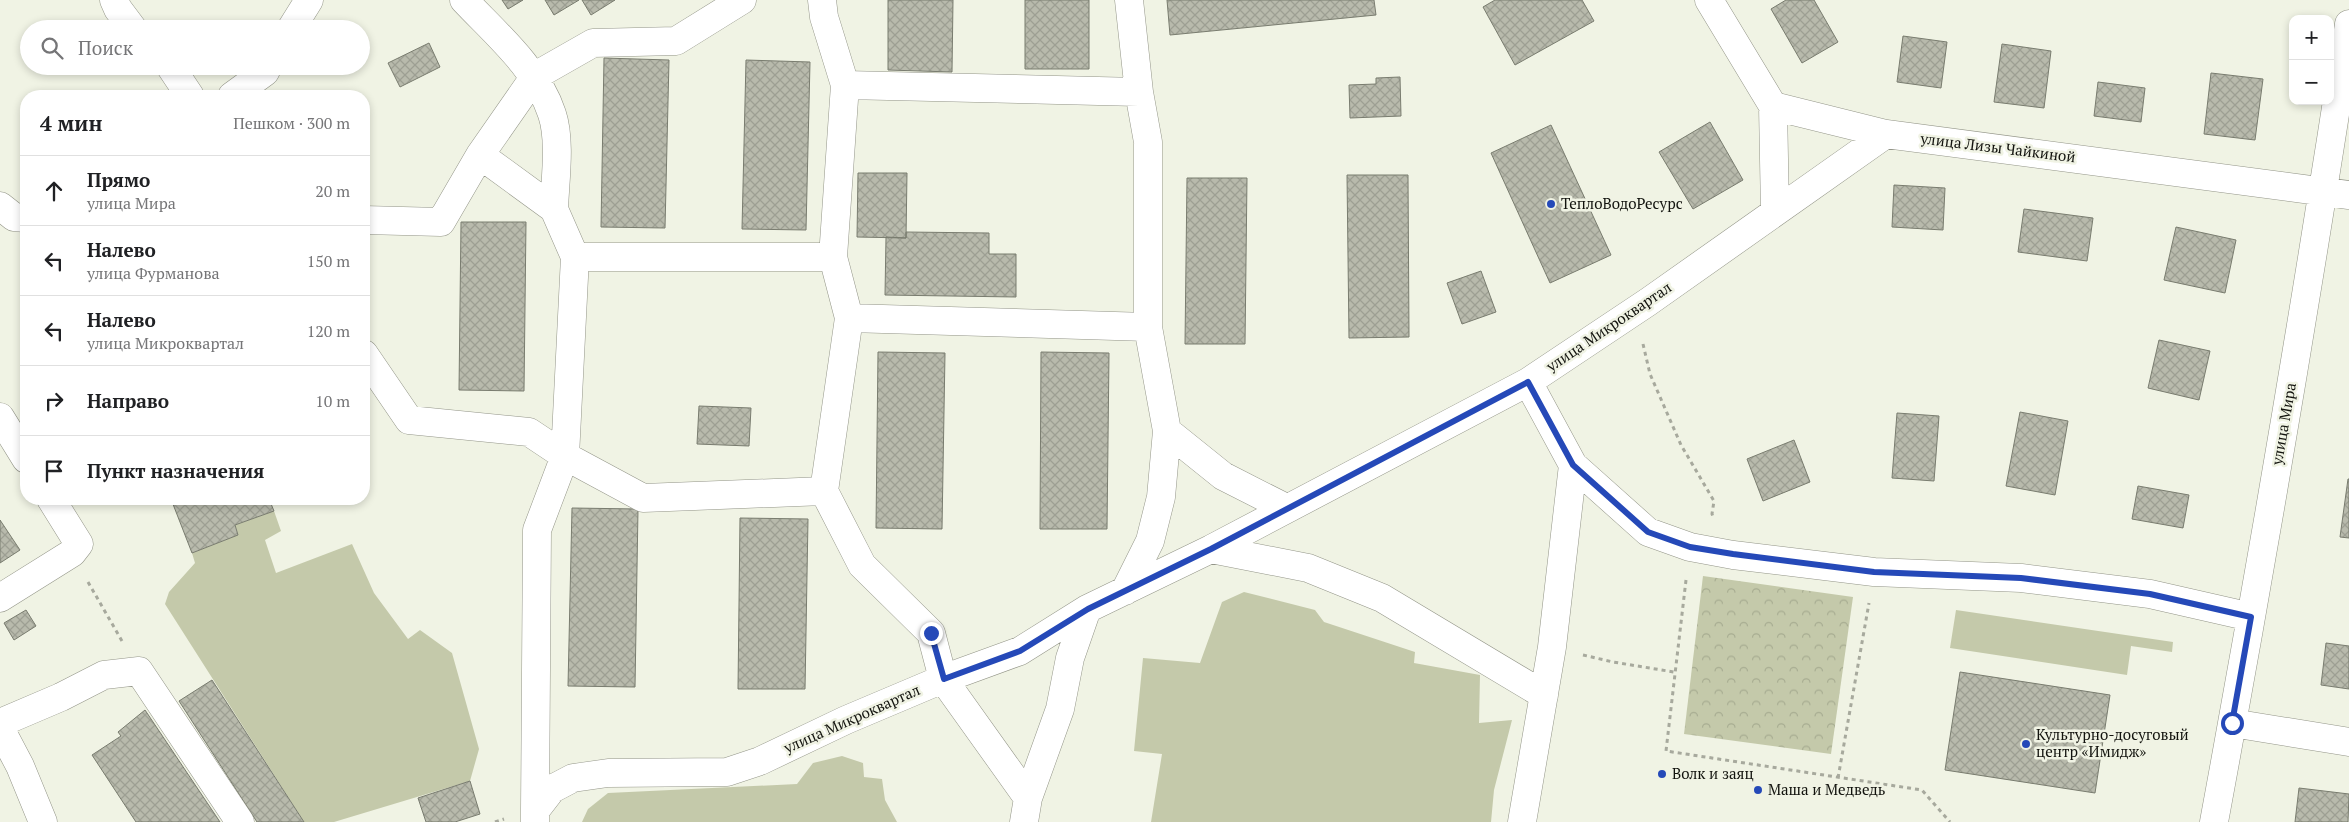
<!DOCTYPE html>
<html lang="ru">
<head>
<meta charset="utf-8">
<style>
  :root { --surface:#fff; --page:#f6f6f6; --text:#202124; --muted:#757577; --line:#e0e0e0 }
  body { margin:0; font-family:"PT Serif",serif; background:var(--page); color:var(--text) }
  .controls { position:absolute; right:15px; top:15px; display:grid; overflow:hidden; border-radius:10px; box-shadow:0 2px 8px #0003 }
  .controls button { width:45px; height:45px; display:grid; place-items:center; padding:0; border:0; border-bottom:1px solid var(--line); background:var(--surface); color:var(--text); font:25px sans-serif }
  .stop { position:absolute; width:15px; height:15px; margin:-11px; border:4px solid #2549b8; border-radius:50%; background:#fff }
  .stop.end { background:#2549b8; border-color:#fff; box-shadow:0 1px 5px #0008 }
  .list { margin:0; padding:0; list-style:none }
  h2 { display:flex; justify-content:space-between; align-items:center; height:65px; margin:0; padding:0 20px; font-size:21px }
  h2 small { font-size:16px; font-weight:400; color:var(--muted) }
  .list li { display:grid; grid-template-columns:32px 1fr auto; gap:15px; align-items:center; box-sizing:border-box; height:70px; padding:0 20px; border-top:1px solid var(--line) }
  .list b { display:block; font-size:19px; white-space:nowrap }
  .list p { margin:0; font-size:16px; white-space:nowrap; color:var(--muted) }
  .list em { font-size:16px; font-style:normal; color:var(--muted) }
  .icon { flex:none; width:28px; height:28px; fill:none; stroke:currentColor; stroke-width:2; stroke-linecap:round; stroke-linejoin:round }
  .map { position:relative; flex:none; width:2349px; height:822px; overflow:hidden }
  .search { position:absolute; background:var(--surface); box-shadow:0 2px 8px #0003; left:20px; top:20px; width:350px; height:55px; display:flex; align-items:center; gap:12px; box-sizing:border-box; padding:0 18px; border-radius:28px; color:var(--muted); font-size:19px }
  .panel { position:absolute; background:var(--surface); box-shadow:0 2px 8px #0003; left:20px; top:90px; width:350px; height:415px; border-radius:20px }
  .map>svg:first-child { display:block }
</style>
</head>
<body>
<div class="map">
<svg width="2349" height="822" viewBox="0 0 2349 822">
  <defs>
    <pattern id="park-crowns" width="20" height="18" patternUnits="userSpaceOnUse" patternTransform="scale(1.25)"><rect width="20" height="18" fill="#c4c9aa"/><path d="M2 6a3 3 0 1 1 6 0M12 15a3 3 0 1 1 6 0" fill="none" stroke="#a7ac91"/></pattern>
    <pattern id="building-cross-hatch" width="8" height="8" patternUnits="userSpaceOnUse" patternTransform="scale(1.25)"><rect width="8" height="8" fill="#b8baac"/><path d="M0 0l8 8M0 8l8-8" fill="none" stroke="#9d9f93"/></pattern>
  </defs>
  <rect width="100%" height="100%" fill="#f0f3e4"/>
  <path fill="url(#park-crowns)" d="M 1703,576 L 1853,597 L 1831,754 L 1684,734 Z"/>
  <path fill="#c4c9aa" d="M 274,511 L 281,531 L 265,540 L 276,573 L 352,544 L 374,593 L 408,639 L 420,630 L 452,653 L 479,749 L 470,781 L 334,822 L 304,822 L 165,604 L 169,592 L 195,563 L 192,553 L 238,535 L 235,525 Z
    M 1244,592 L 1315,610 L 1324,622 L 1415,652 L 1414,663 L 1480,675 L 1479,723 L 1512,720 L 1494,790 L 1491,822 L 1151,822 L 1162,754 L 1134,751 L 1143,658 L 1200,663 L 1222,602 Z
    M 1956,610 L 2173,642 L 2172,652 L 2131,646 L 2127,675 L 1950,648 Z
    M 842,756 L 863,763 L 864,777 L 882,779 L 885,800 L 897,822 L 582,822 L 588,809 L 608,793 L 797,784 L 813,763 Z"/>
  <path fill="url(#building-cross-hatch)" stroke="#797c6f" d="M 502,0 L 523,0 L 508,9 Z
    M 545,0 L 579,0 L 554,15 Z
    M 582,0 L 615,0 L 591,15 Z
    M 888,0 L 953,0 L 952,72 L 888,70 Z
    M 1025,0 L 1089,0 L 1089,69 L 1025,69 Z
    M 1167,0 L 1374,0 L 1376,15 L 1170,35 Z
    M 1495,0 L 1582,0 L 1594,21 L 1515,65 L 1483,7 Z
    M 1786,0 L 1814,0 L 1838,42 L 1802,63 L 1771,9 Z
    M 1903,36 L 1947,42 L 1941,88 L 1897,82 Z
    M 429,43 L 440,67 L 400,87 L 388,63 Z
    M 2002,44 L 2051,51 L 2044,108 L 1994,102 Z
    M 604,58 L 669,60 L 665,228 L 601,227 Z
    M 746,60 L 810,62 L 806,230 L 742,229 Z
    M 2211,73 L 2263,79 L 2255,140 L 2204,134 Z
    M 1400,77 L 1401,116 L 1350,118 L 1349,85 L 1376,84 L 1376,78 Z
    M 2098,82 L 2145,88 L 2141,122 L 2094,116 Z
    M 1710,122 L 1743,180 L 1693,209 L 1659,152 Z
    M 1551,125 L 1611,255 L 1550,283 L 1491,153 Z
    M 858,173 L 907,173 L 906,238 L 857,237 Z
    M 1347,175 L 1408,175 L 1409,337 L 1349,338 Z
    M 1187,178 L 1247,178 L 1245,344 L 1185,344 Z
    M 1894,185 L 1945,188 L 1943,230 L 1892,227 Z
    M 2024,209 L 2093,218 L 2087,261 L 2018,252 Z
    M 461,222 L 526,222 L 524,391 L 459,390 Z
    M 2176,227 L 2236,240 L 2225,293 L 2164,280 Z
    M 906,232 L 989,233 L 989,254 L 1016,254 L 1016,297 L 885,295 L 886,237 L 906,238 Z
    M 1481,271 L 1496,312 L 1462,324 L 1447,283 Z
    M 2159,340 L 2210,351 L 2199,400 L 2148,388 Z
    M 878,352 L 945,353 L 942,529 L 876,528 Z
    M 1041,352 L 1109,353 L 1107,529 L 1040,529 Z
    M 699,406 L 751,408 L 749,446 L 697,444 Z
    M 2020,412 L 2068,421 L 2055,495 L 2006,486 Z
    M 1897,413 L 1939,416 L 1934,481 L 1892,478 Z
    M 1794,440 L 1810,482 L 1763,501 L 1747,459 Z
    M 2348,479 L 2349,479 L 2349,538 L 2340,537 Z
    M 2138,486 L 2189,495 L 2183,528 L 2132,519 Z
    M 171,499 L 269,499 L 274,511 L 235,525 L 238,535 L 192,553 Z
    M 572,508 L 638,509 L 635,687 L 568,686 Z
    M 740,518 L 808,519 L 805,689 L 738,689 Z
    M 0,520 L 20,550 L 0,563 Z
    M 26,610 L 36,626 L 14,640 L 4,623 Z
    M 2326,643 L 2349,646 L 2349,689 L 2321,685 Z
    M 1960,672 L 2110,695 L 2095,793 L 1945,770 Z
    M 212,680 L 304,822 L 257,822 L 179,701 Z
    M 145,710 L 220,822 L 136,822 L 92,755 L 121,736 L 118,732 Z
    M 470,781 L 480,814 L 455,822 L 426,822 L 418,798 Z
    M 2299,788 L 2349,794 L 2348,822 L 2295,822 Z"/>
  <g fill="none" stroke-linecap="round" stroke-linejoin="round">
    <g stroke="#939588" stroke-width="29">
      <path id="minor" d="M 114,0 L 118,9 L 133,29
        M 464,0 C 496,34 537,68 552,114 C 561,141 555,181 554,209
        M 1709,0 L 1773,106 L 1886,134 L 2349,195
        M 291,29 L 309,0
        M 170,66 L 190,96
        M 845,85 L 1139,92 L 1129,0
        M 232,96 L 265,72 L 268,66
        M 1773,106 L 1775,212
        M 480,155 L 554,209 L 575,257 L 565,456 L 537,530 L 535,811
        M 0,206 L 14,217 L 26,218
        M 364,220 L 441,222 L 480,155 L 535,76 L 593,43 L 676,41 L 742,0
        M 575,257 L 833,257 L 845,85 L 824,17 L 822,0
        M 849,318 L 1148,327
        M 364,354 L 409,420 L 529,432 L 565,456 L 643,498 L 824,491 L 849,318 L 833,257
        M 1528,382 L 1573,465 L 1648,532 L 1690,547 L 1733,555 L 1874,572 L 2021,578 L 2150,594 L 2251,617
        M 0,417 L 26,459
        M 1167,431 L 1223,476 L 1286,508
        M 824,491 L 862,565 L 931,633 L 943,679 L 1028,798
        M 1211,549 L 1308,568 L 1382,598 L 1544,695
        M 1125,591 L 1150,541 L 1161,497 L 1167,431 L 1148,327 L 1148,142 L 1139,92
        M 0,598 L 72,553 L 79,544 L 51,499
        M 0,723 L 61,697 L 104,675 L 139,671 L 240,822
        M 2232,723 L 2349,742
        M 0,728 L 20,766 L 43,822
        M 535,822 L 535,811 L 552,789 L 573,778 L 608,773 L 727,772 L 760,761 L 846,720 L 943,679 L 1020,651 L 1087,609 L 1211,549 L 1528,382 L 1648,302 L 1886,134
        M 1024,822 L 1028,798 L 1060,709 L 1070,658 L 1087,609
        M 1522,822 L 1552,647 L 1573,465
        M 2214,822 C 2263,557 2308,291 2349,24"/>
    </g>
    <path stroke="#a7a99d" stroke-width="3" stroke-dasharray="4 4" stroke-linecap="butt" d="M 1643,344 L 1650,374 L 1681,445 L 1714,501 L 1712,514 L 1714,519
      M 1686,580 L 1666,751 L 1922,790 L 1950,822
      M 88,582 L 122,641
      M 1583,655 L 1613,662 L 1674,672
      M 1838,778 L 1869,603
      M 495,822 L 504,819"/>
    <use href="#minor" stroke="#fff" stroke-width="28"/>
  </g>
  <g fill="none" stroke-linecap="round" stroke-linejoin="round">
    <path stroke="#2549b8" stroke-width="6" d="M 931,633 L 944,679 L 1020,651 L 1088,609 L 1211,549 L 1528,382 L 1573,465 L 1648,532 L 1690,547 L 1733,554 L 1874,572 L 2021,578 L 2150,594 L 2251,617 L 2232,723"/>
  </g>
  <g fill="#2549b8" stroke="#f0f3e4" stroke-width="2">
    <circle cx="1551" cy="204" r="5"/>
    <circle cx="2026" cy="744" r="5"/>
    <circle cx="1662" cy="774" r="5"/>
    <circle cx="1758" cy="790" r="5"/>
  </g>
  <g text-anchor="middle" stroke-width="5" stroke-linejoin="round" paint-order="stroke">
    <g font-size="15" fill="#12130e" stroke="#f0f3e4">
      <text transform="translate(1998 148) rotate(7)" y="5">улица Лизы Чайкиной</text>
      <text transform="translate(1609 327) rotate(-34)" y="5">улица Микроквартал</text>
      <text transform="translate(2284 424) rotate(-80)" y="5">улица Мира</text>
      <text transform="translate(852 719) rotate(-24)" y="5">улица Микроквартал</text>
    </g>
    <g font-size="15" fill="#12130e" stroke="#f0f3e4" text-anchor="start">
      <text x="1561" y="209">ТеплоВодоРесурс</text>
      <text x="2036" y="740">Культурно-досуговый<tspan x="2036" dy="17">центр «Имидж»</tspan></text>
      <text x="1672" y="779">Волк и заяц</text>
      <text x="1768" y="795">Маша и Медведь</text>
    </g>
  </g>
</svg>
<div class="controls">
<button>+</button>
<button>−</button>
</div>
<div class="stop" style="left:2232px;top:723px"></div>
<div class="stop end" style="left:931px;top:633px"></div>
<div class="search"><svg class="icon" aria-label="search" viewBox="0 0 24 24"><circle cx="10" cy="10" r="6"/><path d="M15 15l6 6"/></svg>Поиск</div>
<section class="panel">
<h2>4 мин<small>Пешком · 300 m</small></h2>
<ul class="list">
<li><svg class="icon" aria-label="ahead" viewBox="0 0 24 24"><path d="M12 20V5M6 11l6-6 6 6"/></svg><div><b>Прямо</b><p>улица Мира</p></div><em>20 m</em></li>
<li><svg class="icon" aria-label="left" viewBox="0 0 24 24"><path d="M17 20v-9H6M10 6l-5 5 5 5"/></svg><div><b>Налево</b><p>улица Фурманова</p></div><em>150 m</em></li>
<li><svg class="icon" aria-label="left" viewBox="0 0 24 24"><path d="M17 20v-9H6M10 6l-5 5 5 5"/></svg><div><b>Налево</b><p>улица Микроквартал</p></div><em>120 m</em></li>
<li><svg class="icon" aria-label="right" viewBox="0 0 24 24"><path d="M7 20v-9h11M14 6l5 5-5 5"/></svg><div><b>Направо</b></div><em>10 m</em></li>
<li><svg class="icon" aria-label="arrive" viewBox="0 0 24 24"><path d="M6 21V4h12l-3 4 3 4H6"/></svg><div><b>Пункт назначения</b></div></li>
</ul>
</section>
</div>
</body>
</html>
